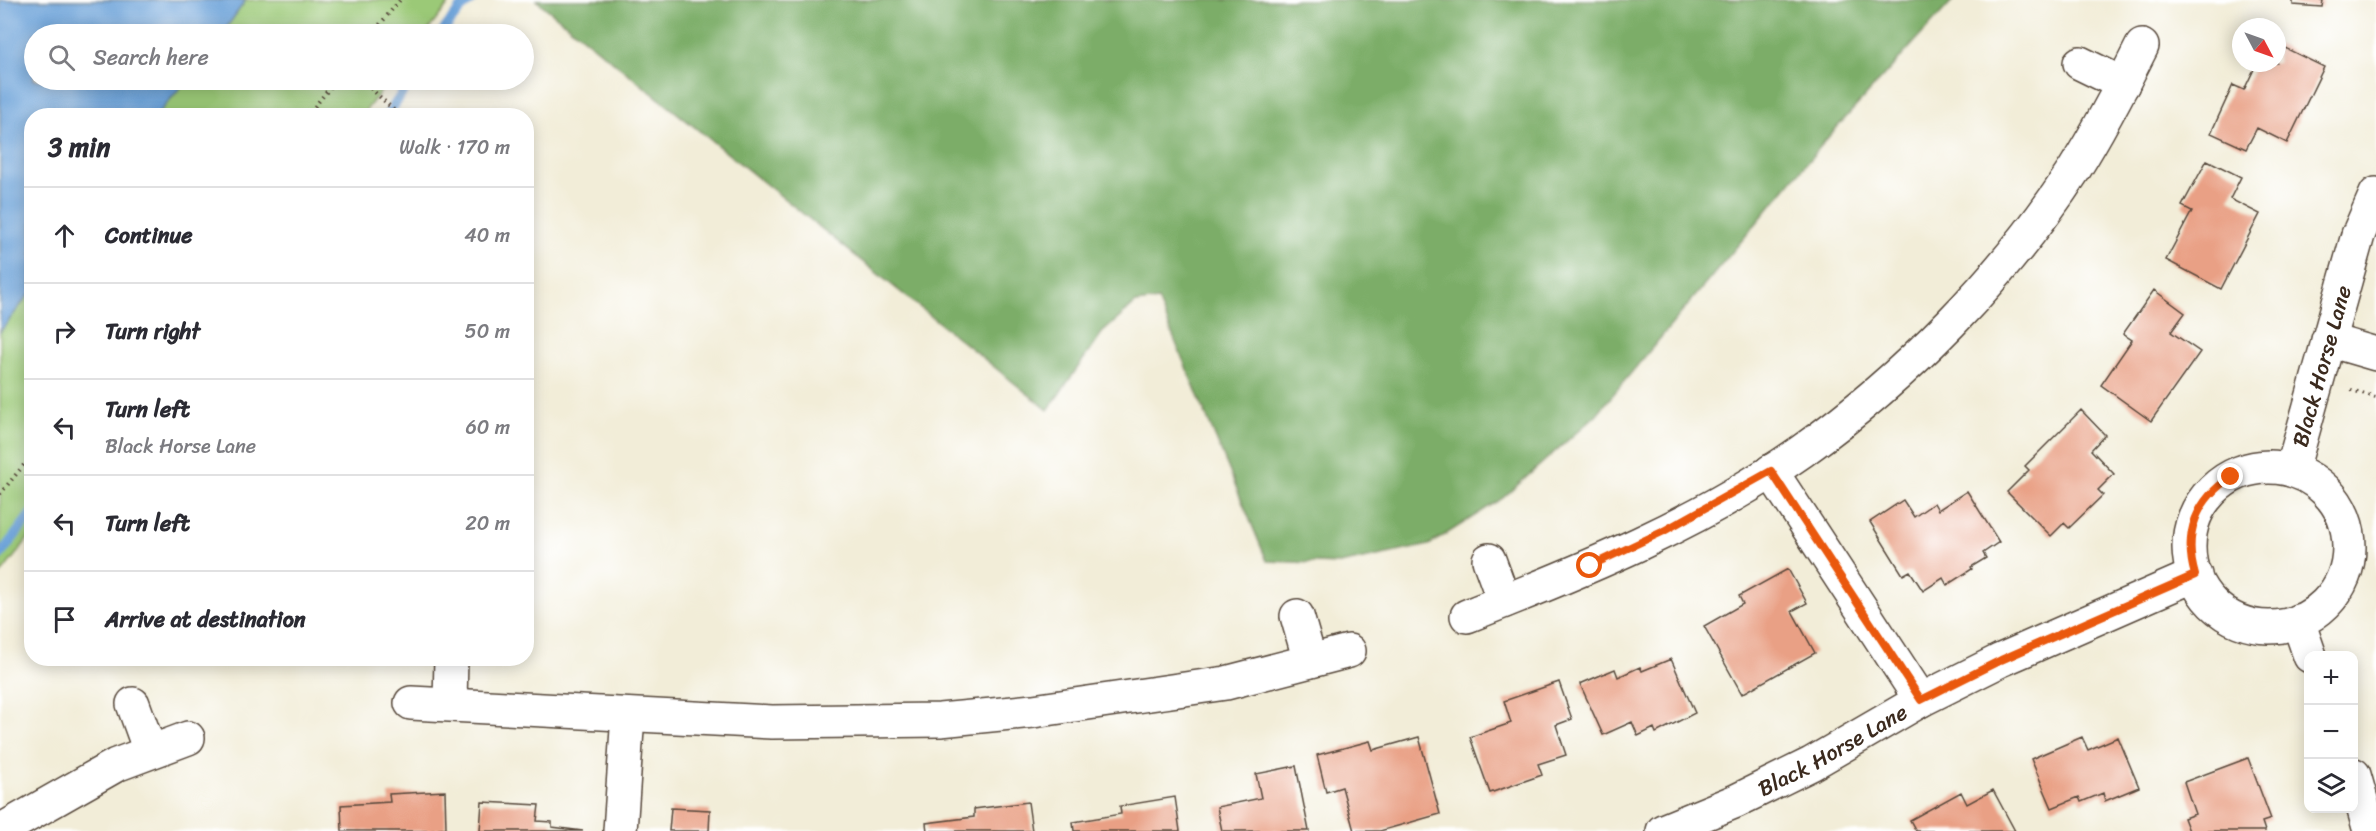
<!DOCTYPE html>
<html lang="en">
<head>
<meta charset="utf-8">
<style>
  :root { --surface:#fff; --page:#f2f2f3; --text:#2b2b33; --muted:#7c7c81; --line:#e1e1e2 }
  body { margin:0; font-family:Sriracha,sans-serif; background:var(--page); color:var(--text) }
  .controls { position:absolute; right:18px; bottom:18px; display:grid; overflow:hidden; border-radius:12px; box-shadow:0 3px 15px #0003 }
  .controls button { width:54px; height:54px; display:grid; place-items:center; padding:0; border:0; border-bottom:2px solid var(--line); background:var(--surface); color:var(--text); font:30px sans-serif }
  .compass { position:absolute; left:2232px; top:18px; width:54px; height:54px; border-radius:50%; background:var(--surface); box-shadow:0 3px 15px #0003; rotate:131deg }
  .stop { position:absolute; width:18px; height:18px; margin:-14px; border:4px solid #ea580c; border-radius:50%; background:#fff }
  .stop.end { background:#ea580c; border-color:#fff; box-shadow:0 2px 6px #0008 }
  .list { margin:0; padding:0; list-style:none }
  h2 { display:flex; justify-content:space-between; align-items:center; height:78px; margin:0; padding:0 24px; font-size:26px }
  h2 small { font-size:20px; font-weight:400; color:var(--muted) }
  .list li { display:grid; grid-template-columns:39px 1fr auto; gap:18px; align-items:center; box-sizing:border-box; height:96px; padding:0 24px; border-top:2px solid var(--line) }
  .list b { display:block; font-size:22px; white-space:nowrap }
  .list p { margin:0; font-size:20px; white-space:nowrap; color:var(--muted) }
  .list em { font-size:20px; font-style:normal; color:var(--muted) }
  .icon { flex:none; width:33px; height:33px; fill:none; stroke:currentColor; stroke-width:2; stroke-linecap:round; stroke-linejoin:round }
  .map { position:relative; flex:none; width:2376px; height:831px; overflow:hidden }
  .search { position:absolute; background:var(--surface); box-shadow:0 3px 15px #0003; left:24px; top:24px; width:510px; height:66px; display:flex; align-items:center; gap:15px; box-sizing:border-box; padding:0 21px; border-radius:33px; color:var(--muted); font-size:22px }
  .panel { position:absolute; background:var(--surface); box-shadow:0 3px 15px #0003; left:24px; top:108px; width:510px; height:558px; border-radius:24px }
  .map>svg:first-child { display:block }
</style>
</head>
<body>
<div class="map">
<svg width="2376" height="831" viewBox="0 0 2376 831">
  <rect width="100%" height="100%" fill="#fff"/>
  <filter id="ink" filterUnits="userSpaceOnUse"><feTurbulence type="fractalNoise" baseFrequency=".0167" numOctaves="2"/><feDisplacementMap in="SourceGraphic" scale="12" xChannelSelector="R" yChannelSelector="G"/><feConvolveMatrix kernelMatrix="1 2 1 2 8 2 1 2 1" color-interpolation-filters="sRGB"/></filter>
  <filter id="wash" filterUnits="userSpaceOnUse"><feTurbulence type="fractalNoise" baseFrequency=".008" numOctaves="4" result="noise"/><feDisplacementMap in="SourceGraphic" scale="24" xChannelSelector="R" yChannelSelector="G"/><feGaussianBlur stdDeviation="1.35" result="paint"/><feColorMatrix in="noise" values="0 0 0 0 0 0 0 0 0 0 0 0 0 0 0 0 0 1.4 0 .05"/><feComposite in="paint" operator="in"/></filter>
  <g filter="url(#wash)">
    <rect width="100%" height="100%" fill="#f2edd8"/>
    <path fill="#9bc977" stroke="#6b7a4a" stroke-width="1.5" d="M 0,0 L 452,0 L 425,34 L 34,34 L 34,80 L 390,80 L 362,115 L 32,116 L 31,535 L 0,575 Z"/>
    <path fill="#7cad68" stroke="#5c6c43" stroke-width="1.5" d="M 536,0 L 1953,0 L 1830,135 L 1596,415 L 1503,498 L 1429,545 L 1340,564 L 1267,561 L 1158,300 L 1136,303 L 1102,333 L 1048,410 Z"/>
    <path fill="#6ba1d8" stroke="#53667b" stroke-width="1.5" d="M 0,0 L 246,0 L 222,34 L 34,34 L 34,80 L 187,80 L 157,115 L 32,116 L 31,292 L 0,332 Z"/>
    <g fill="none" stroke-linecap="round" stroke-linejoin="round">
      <path stroke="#6ba1d8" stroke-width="10" d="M 441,34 L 460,9 L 472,0
        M 387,116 L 411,80
        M 0,555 L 32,513"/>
    </g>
    <g id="blocks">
      <path fill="#e9a085" d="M 2293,0 L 2323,0 L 2322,7 L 2293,5 Z
        M 2277,44 L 2324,67 L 2287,143 L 2257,128 L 2246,149 L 2211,133 L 2233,85 L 2244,90 L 2257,63 L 2277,63 Z
        M 2207,160 L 2241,177 L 2230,199 L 2260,214 L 2221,289 L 2166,260 L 2192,211 L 2182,206 Z
        M 2154,290 L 2185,313 L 2171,332 L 2200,352 L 2151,421 L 2101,385 L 2132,340 L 2123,334 Z
        M 2081,410 L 2105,435 L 2091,450 L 2114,474 L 2098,490 L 2103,495 L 2069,528 L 2064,523 L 2051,536 L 2007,492 L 2029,470 L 2025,466 Z
        M 1967,491 L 1999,542 L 1983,553 L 1986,558 L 1971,567 L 1972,569 L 1947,585 L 1943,578 L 1923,591 L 1910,571 L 1903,575 L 1870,522 L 1903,500 L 1914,517 L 1934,503 L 1938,510 Z
        M 1788,569 L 1807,603 L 1792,611 L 1815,653 L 1742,694 L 1704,626 L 1743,604 L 1739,596 Z
        M 1671,659 L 1695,713 L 1656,733 L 1654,728 L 1638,736 L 1632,722 L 1603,735 L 1580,684 L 1615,669 L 1618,677 L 1640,667 L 1642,671 Z
        M 1559,682 L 1572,719 L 1556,725 L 1566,755 L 1538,764 L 1542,775 L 1490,793 L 1470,737 L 1511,723 L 1504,701 Z
        M 1419,737 L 1440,814 L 1380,831 L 1354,831 L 1342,787 L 1326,792 L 1317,755 L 1370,741 L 1373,750 Z
        M 2082,737 L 2088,750 L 2118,737 L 2139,787 L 2105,801 L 2103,793 L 2081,802 L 2079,797 L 2052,808 L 2031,759 Z
        M 2248,758 L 2271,819 L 2262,822 L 2265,831 L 2189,831 L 2184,818 L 2195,814 L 2184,782 Z
        M 1296,766 L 1309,831 L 1222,831 L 1217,807 L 1261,798 L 1256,774 Z
        M 1993,790 L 2015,831 L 1916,831 L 1910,820 L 1961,792 L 1967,804 Z
        M 445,791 L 446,828 L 430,831 L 342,831 L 341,805 L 390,802 L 389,794 Z
        M 1175,797 L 1180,831 L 1074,831 L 1073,822 L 1121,814 L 1120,806 Z
        M 482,802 L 539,805 L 537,821 L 552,822 L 552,827 L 583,831 L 480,831 Z
        M 1028,802 L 1032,831 L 927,831 L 926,823 L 974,817 L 974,809 Z
        M 671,808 L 710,810 L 709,831 L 669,831 Z"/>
    </g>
  </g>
  <g filter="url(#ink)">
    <use href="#blocks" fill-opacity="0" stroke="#56473a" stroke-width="1.5"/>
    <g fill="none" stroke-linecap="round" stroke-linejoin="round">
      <g stroke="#56473a" stroke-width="36">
        <g id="minor">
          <path d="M 2080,63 L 2123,84"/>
          <path d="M 2328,340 L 2376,354"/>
          <circle cx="2269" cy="547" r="80"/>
          <path id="s1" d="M 2292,470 L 2358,235 L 2376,194"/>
          <path d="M 1771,471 L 1921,700"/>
          <path d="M 1489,560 L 1504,601"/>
          <path d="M 1297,616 L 1310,661"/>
          <path d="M 1467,616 C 1582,571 1700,523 1802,451 C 1905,378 2005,276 2074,170 C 2099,130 2121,88 2142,46"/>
          <path d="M 2298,621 L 2310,656"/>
          <path d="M 411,703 L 772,722 L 940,720 L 1033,711 L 1226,683 L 1349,651"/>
          <path d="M 450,703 L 451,658"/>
          <path d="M 133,704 L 150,751"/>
          <path d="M 2354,775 L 2370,831"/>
          <path d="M 0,831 L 116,765 L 188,738"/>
          <path d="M 620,831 L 628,715"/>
          <path id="s2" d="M 1663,831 L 1736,801 L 1811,764 L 1921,700 L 2001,660 L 2195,575"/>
        </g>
      </g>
      <path stroke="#56473a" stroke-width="4" stroke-dasharray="1.5 4.5" stroke-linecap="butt" d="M 372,34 L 400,0
        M 362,80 L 400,116
        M 307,116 L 336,80
        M 2351,390 L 2376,397
        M 0,494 L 32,455"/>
      <use href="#minor" stroke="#fff" stroke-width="33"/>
    </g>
  </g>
  <g fill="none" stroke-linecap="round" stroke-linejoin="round" filter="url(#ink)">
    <path stroke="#ea580c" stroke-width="8" d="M 1590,566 L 1662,532 L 1771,471 L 1921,700 L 2001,660 L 2195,575 C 2183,534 2196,500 2231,477"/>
  </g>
  <g text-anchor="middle" stroke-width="5" stroke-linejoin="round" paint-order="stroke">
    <g font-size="22" fill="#3b2a1e" stroke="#fff">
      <text dy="8" stroke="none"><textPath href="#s1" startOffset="108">Black Horse Lane</textPath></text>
      <text dy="8" stroke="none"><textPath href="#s2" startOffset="188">Black Horse Lane</textPath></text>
    </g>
  </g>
</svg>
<div class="controls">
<button>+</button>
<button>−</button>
<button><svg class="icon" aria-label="layers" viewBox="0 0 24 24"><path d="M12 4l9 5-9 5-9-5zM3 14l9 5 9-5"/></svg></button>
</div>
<svg class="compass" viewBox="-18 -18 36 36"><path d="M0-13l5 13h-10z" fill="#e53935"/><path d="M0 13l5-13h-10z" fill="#7c7c81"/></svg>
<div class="stop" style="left:1590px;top:566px"></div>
<div class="stop end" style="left:2231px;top:477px"></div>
<div class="search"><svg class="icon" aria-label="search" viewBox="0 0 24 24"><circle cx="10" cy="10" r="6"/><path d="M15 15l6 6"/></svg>Search here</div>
<section class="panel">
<h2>3 min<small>Walk · 170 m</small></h2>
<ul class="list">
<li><svg class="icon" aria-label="ahead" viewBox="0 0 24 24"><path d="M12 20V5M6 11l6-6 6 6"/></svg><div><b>Continue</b></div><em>40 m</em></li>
<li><svg class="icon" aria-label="right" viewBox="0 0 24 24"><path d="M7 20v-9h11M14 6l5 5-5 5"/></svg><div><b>Turn right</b></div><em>50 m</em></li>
<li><svg class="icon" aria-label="left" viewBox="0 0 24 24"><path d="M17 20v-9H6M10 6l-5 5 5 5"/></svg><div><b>Turn left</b><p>Black Horse Lane</p></div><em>60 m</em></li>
<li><svg class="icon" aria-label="left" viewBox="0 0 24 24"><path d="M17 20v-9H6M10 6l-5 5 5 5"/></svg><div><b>Turn left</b></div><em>20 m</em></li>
<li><svg class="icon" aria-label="arrive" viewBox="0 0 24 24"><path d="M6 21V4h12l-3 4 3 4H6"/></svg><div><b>Arrive at destination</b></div></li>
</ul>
</section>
</div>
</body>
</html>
